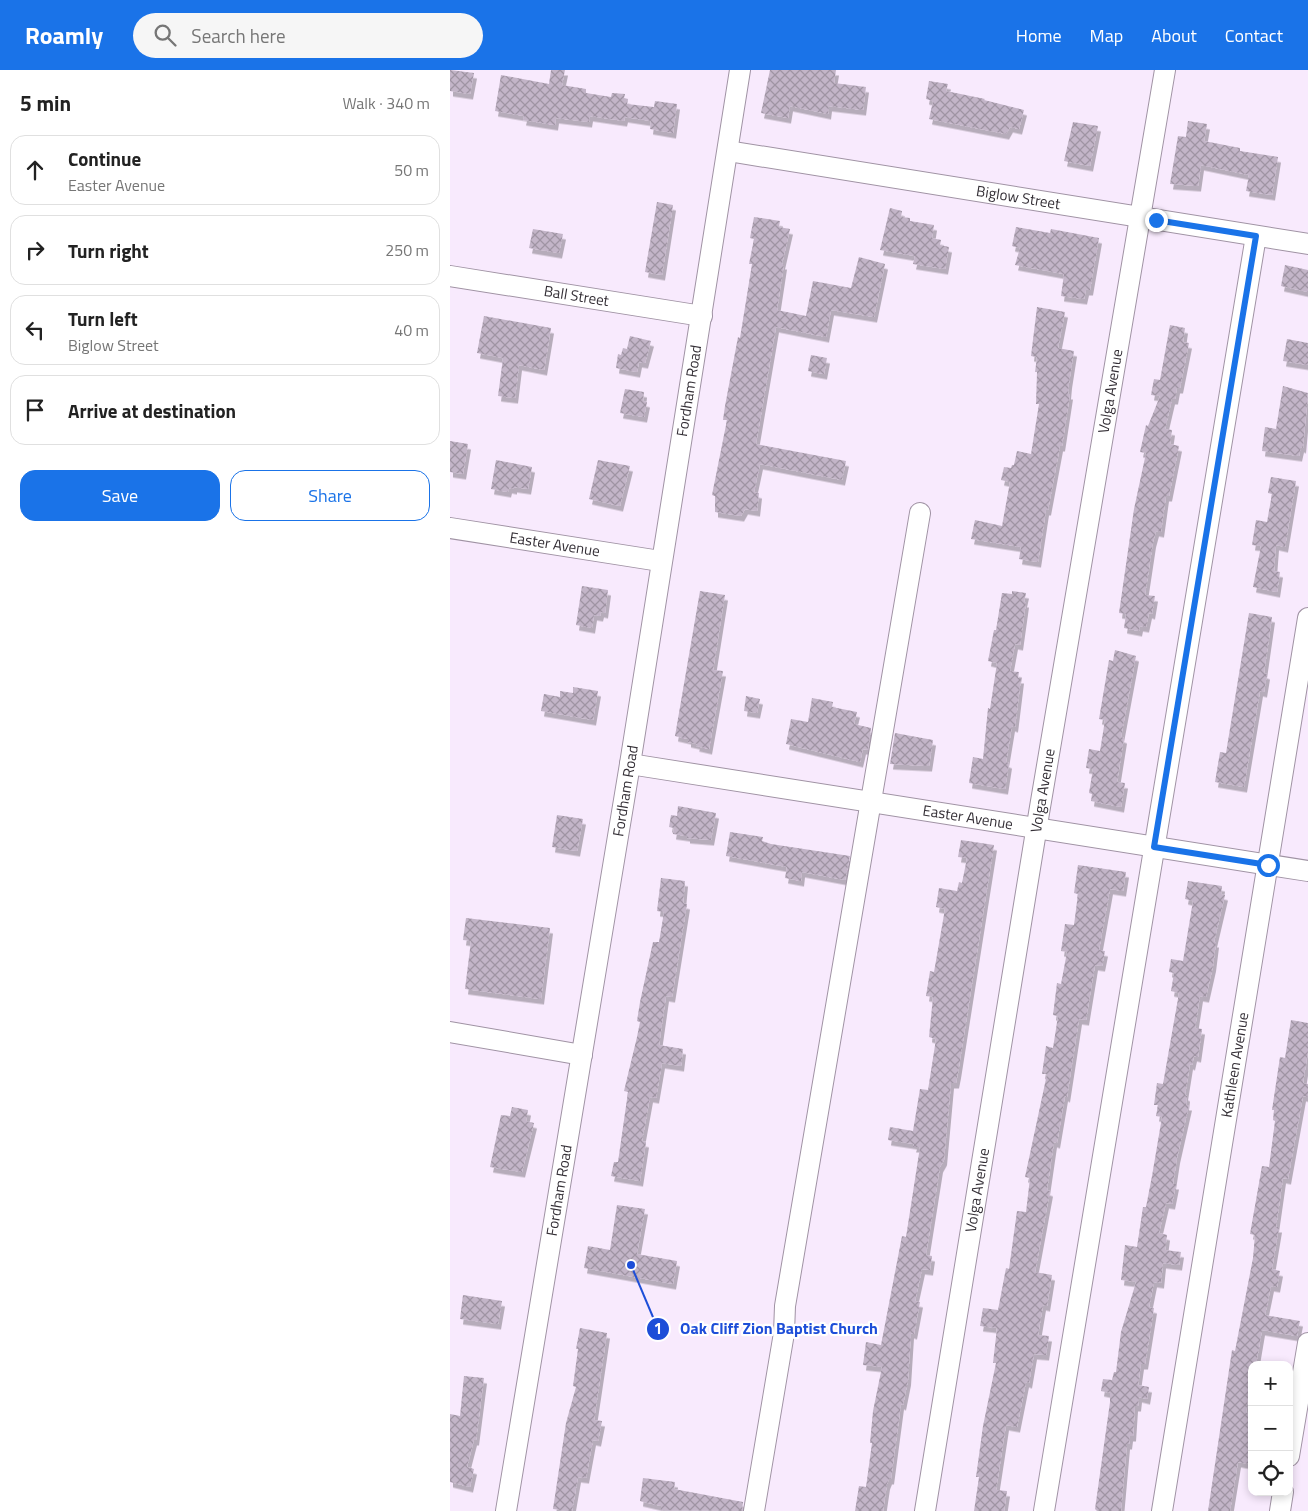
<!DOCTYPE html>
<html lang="en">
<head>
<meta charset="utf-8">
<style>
  :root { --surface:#fff; --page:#f6f6f6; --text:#222; --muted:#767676; --line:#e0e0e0; --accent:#1a73e8 }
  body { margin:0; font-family:"Titillium Web",sans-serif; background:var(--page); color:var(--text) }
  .controls { position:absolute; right:15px; bottom:15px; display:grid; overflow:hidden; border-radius:10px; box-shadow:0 2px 8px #0003 }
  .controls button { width:45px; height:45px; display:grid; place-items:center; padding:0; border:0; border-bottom:1px solid var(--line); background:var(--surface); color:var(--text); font:25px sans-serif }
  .stop { position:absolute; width:15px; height:15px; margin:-11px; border:4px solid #1a73e8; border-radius:50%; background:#fff }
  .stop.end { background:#1a73e8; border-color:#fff; box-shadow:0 1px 5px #0008 }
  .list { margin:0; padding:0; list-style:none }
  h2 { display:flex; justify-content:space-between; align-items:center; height:65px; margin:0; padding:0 20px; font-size:21px }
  h2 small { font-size:16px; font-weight:400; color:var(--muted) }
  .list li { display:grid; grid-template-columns:32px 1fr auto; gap:15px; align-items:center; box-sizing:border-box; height:70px; margin:0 10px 10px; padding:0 10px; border:1px solid var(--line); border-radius:15px }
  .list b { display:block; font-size:19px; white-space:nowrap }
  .list p { margin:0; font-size:16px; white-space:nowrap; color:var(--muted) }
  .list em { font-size:16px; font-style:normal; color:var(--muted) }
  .actions { display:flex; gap:10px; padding:15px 20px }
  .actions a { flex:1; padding:11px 0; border:1px solid var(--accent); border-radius:15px; text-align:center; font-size:18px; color:var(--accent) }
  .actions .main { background:var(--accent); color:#fff }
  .icon { flex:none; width:28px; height:28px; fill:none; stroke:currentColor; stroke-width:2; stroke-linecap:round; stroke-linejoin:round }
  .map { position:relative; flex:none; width:858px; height:1441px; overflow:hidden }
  header { display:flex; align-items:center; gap:30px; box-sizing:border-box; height:70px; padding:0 25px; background:var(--accent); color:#fff }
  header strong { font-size:24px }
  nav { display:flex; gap:28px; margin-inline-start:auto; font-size:18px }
  .search { width:350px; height:45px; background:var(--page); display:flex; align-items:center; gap:12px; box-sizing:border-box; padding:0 18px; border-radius:28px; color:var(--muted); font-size:19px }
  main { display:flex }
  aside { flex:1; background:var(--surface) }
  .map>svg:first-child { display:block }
</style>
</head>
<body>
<header>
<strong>Roamly</strong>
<div class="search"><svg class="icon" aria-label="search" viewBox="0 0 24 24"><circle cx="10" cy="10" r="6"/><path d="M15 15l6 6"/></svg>Search here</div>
<nav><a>Home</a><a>Map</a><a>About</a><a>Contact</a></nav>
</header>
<main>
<aside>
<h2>5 min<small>Walk · 340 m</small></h2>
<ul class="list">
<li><svg class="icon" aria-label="ahead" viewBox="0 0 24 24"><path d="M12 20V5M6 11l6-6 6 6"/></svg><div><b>Continue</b><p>Easter Avenue</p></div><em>50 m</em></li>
<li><svg class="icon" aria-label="right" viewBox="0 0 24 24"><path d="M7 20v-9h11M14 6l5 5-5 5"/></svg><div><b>Turn right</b></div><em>250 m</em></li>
<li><svg class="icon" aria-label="left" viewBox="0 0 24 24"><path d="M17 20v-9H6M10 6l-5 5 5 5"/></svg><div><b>Turn left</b><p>Biglow Street</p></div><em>40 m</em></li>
<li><svg class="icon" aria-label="arrive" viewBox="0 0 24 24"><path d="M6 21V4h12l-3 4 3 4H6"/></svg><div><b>Arrive at destination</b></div></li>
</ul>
<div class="actions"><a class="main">Save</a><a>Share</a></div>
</aside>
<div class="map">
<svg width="858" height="1441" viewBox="0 0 858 1441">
  <defs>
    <pattern id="building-cross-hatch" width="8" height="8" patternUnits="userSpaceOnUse" patternTransform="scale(1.25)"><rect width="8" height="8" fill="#c3b5c8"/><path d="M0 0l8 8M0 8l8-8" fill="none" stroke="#9f94a3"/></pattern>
    <filter id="shadow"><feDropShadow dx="3" dy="5.5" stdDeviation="0" flood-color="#0004"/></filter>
  </defs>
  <rect width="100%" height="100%" fill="#f8eafd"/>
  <path fill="url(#building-cross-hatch)" filter="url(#shadow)" d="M 0,0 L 24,3 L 20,24 L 0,21 Z
    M 101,0 L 115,0 L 112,15 L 136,19 L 136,23 L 161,27 L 162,23 L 175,24 L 174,28 L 178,29 L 177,34 L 204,37 L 205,31 L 227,34 L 223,63 L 200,59 L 201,51 L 175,47 L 174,51 L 140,46 L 139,52 L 106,48 L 105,55 L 73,50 L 74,46 L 45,41 L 51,5 L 99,14 Z
    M 320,0 L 386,0 L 384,13 L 416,17 L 413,40 L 379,36 L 378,44 L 340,36 L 338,48 L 311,43 Z
    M 479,11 L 498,14 L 496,21 L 535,29 L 534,30 L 574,40 L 569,59 L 560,57 L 556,64 L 479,49 L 483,31 L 476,29 Z
    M 738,51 L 757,54 L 754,71 L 790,78 L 790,81 L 828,87 L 822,125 L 796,121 L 799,105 L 751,95 L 748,116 L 720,114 L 728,66 L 736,67 Z
    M 623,52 L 648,56 L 640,96 L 614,91 Z
    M 207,132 L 223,135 L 212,205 L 195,202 Z
    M 440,138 L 452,141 L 451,147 L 460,148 L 460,151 L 484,155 L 482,168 L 491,170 L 490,175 L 499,177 L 495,199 L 463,194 L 465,186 L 430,180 Z
    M 304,147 L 330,151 L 329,157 L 340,159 L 332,194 L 334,194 L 327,240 L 356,246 L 363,211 L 401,218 L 409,187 L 435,194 L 424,247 L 381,240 L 376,267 L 326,257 L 306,374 L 396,391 L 392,410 L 310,394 L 304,422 L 309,423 L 307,441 L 295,439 L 291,446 L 265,442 L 265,426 L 262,425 L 277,350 L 273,350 L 275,336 L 288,267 L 290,268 L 302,194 L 299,194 L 304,169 L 300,168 Z
    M 566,157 L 600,163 L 601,159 L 649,168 L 640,220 L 636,220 L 634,229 L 611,226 L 614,204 L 565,195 L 570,178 L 562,176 Z
    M 83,159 L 113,164 L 109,183 L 79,178 Z
    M 835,195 L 858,200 L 858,222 L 831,216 Z
    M 587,237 L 615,242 L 608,278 L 624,281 L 619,313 L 618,324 L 620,324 L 612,376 L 610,376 L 598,440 L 596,440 L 588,492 L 569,489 L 571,477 L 521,469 L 525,450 L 552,456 L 560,412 L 551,410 L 554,397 L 561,398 L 562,395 L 564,395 L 567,381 L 581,384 L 589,334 L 586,334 L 587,302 L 585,302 L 587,287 L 581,286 Z
    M 34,246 L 101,258 L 94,300 L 69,295 L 65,328 L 48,326 L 53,288 L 27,283 Z
    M 720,255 L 735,258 L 733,272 L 739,273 L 730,318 L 727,318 L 725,329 L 722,329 L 715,359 L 722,360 L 720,374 L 729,376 L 719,426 L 716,426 L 711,462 L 706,461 L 703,472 L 695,525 L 705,526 L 702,544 L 699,543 L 696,557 L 690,556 L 689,561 L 674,558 L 676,544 L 669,543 L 684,439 L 696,383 L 690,382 L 696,355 L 698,356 L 710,326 L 701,325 L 704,309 L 710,310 Z
    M 180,266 L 201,271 L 195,293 L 189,292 L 187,302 L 166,298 L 168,284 L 171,285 L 173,278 L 177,279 Z
    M 837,269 L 858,273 L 858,295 L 833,291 Z
    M 361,285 L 377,288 L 374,304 L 358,301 Z
    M 833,316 L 858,323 L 853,378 L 851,377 L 849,386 L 812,381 L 815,357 L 826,359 Z
    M 175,319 L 194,322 L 193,331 L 197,332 L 194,347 L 170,343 Z
    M 0,371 L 18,374 L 13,404 L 0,402 Z
    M 46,390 L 82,397 L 78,419 L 64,417 L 64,419 L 59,418 L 58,422 L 41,419 Z
    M 148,390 L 180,396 L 170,436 L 139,429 Z
    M 821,407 L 846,411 L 835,477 L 826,475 L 824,501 L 830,502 L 827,522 L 803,517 L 811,476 L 802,475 L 806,450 L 817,452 L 822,424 L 818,423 Z
    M 132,516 L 158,520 L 155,543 L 151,542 L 150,546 L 144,545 L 142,558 L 126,555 Z
    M 250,521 L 275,525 L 263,600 L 273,601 L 259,679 L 246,676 L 247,674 L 238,672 L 238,669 L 225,666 Z
    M 562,521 L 576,523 L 574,532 L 576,532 L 570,575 L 565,574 L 560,601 L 569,602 L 568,608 L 571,608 L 565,657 L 562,656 L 556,692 L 559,693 L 555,719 L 519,713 L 523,687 L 533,689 L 538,638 L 540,639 L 547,593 L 538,591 L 544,560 L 546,560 L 552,523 L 562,524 Z
    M 799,543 L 822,547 L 814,603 L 817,604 L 814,622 L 810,621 L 794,717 L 765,712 L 770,682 L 776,683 Z
    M 665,580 L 686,586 L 671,667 L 674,668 L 667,712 L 675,713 L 671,737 L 641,731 L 642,724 L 639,723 L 643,699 L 636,698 L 639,679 L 650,681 L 655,650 L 649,649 L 659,590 L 663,591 Z
    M 123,617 L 148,621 L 143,650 L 91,641 L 94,624 L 110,627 L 110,621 L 123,623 Z
    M 296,626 L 310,629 L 307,643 L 294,641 Z
    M 362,628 L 383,632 L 382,637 L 407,642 L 404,654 L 421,658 L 418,680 L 413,679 L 410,692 L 336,674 L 341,649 L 358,652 Z
    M 445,663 L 483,670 L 479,696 L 440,694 Z
    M 228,736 L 266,743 L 261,770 L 237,768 L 237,766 L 223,764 L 224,758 L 219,757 L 221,745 L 227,746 Z
    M 107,745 L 133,749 L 127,781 L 102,777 Z
    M 280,762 L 313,767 L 312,771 L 321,774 L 400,786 L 395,810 L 352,802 L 351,811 L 335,808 L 337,797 L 276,786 Z
    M 511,770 L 544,775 L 508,1003 L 506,1013 L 501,1013 L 494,1090 L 490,1097 L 476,1185 L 482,1186 L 480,1200 L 472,1199 L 465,1231 L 470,1232 L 464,1264 L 461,1263 L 458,1310 L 453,1335 L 451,1334 L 441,1409 L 439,1409 L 437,1414 L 433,1441 L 405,1441 L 409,1416 L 416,1417 L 422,1373 L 420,1373 L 423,1341 L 432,1297 L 413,1295 L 416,1272 L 431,1275 L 452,1166 L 456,1167 L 470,1077 L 463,1077 L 464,1074 L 438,1070 L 440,1057 L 463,1061 L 470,1019 L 478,1020 L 486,969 L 479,967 L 483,927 L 476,926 L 480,901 L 484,902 L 495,839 L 486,837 L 489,818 L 507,821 L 509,812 L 512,813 L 517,788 L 508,787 Z
    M 628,795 L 676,802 L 673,821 L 660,819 L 649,880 L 655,881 L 652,896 L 645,895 L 636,950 L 629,949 L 617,1027 L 615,1026 L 607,1073 L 604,1072 L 597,1120 L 600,1121 L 585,1202 L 602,1205 L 597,1236 L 593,1235 L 588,1265 L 599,1266 L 596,1285 L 584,1284 L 579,1313 L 576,1312 L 567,1357 L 556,1355 L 546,1420 L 557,1421 L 554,1441 L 524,1441 L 529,1407 L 526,1407 L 533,1356 L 546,1293 L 543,1293 L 547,1258 L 530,1256 L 533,1238 L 548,1240 L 556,1198 L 559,1199 L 567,1141 L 576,1142 L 580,1108 L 575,1107 L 597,1004 L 592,1004 L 596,976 L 603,978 L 608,946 L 603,945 L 607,913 L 611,914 L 617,882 L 611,881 L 615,854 L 624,855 L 628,824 L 624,823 Z
    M 211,808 L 235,811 L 233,833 L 237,834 L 222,927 L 216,926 L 209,975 L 233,979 L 231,996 L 212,993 L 206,1028 L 200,1027 L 192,1071 L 196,1072 L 190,1111 L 161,1106 L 164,1092 L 168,1092 L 178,1022 L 174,1021 L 187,967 L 190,952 L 187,951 L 190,932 L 203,872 L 209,872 L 214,842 L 207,841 Z
    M 738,811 L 772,816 L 771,824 L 775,825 L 764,872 L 766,872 L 763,896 L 756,927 L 750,926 L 745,958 L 752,959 L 748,987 L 744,986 L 742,995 L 740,994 L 735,1025 L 737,1026 L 736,1035 L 739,1035 L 727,1088 L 723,1114 L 726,1114 L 722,1134 L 716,1133 L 709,1163 L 717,1165 L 715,1180 L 731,1182 L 729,1195 L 713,1193 L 711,1213 L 704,1212 L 699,1237 L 704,1238 L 695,1294 L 691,1294 L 688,1315 L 699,1317 L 697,1329 L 689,1327 L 688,1336 L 685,1336 L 683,1366 L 680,1366 L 679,1374 L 677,1374 L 671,1441 L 647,1441 L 645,1439 L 660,1332 L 660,1323 L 651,1321 L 653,1309 L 662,1310 L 664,1302 L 666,1302 L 671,1262 L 686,1212 L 671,1210 L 675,1175 L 687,1177 L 693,1137 L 696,1137 L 702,1106 L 712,1047 L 706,1046 L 708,1035 L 704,1035 L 707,1013 L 713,1014 L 729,923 L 721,921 L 724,903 L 719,902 L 721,889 L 733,891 L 743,831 L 735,829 Z
    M 16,848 L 100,858 L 91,929 L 15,919 L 21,871 L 13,870 Z
    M 841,950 L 858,953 L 858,981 L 853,1013 L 858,1014 L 858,1027 L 853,1026 L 838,1109 L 833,1108 L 826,1157 L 829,1157 L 822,1199 L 830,1201 L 827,1217 L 821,1216 L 815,1245 L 850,1251 L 847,1266 L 812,1260 L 806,1295 L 802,1295 L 796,1343 L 802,1344 L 798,1372 L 802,1373 L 799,1394 L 788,1392 L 780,1441 L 758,1441 L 782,1280 L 785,1281 L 803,1188 L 805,1165 L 800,1164 L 812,1096 L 819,1097 L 825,1051 L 823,1050 L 824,1040 L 822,1040 L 830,987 L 835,988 Z
    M 62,1037 L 78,1040 L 76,1051 L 84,1053 L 72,1102 L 40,1097 L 51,1045 L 60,1046 Z
    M 167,1135 L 195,1139 L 187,1184 L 227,1191 L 223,1214 L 134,1198 L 138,1176 L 160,1180 Z
    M 13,1225 L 52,1231 L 48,1254 L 10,1249 Z
    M 130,1258 L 157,1263 L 144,1350 L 152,1351 L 148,1371 L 143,1370 L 136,1408 L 128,1407 L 122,1441 L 118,1441 L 103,1439 L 116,1353 L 126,1317 L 123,1316 L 128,1279 L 126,1279 Z
    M 14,1306 L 34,1308 L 26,1370 L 24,1370 L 17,1397 L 24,1399 L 20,1417 L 0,1412 L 0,1344 L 10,1346 Z
    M 193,1408 L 225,1412 L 224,1419 L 293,1432 L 292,1441 L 211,1440 L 211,1436 L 190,1431 Z"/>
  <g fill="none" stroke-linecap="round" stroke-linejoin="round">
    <g stroke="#a093a4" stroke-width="22">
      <g id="minor">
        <path id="s1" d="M 278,81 L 858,174"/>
        <path id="s2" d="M 0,206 L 252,246"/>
        <path id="s3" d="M 0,458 L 210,491"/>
        <path id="s4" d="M 180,694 L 858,801"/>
        <path d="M 0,962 L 132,985"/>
        <path d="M 839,1386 L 858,1273"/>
        <path id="s5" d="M 56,1441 L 180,694 L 290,0"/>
        <path d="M 304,1441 L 334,1263 L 335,1236 L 470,443"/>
        <path id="s6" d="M 475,1441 L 589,743 L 715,0"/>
        <path d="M 594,1441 L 806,166"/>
        <path id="s7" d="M 712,1441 L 858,548"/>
        <path d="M 830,1441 L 833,1422"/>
      </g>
    </g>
    <use href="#minor" stroke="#fff" stroke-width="20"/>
  </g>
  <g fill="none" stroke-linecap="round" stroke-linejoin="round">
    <path stroke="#1a73e8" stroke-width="6" d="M 706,150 L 806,166 L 704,777 L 818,795"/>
  </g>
  <g text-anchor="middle" stroke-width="4.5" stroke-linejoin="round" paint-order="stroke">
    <g font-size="15" fill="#342f36" stroke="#fff">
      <text dy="5" stroke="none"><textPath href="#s1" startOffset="294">Biglow Street</textPath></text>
      <text dy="5" stroke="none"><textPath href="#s2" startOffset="128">Ball Street</textPath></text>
      <text dy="5" stroke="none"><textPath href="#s5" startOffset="1135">Fordham Road</textPath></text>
      <text dy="5" stroke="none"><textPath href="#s6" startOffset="1135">Volga Avenue</textPath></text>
      <text dy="5" stroke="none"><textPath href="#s3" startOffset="106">Easter Avenue</textPath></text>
      <text dy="5" stroke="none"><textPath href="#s6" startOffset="730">Volga Avenue</textPath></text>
      <text dy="5" stroke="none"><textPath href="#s5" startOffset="730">Fordham Road</textPath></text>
      <text dy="5" stroke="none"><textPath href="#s4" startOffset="342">Easter Avenue</textPath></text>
      <text dy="5" stroke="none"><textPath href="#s7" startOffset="452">Kathleen Avenue</textPath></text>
      <text dy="5" stroke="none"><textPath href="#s5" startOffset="325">Fordham Road</textPath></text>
      <text dy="5" stroke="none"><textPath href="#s6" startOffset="325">Volga Avenue</textPath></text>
    </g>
  </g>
  <path fill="none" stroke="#1d4ed8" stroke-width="2" d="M181 1195L208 1259"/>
  <g fill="#1d4ed8" stroke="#fff" stroke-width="2">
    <circle cx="181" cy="1195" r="5"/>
    <circle cx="208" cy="1259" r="12"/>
  </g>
  <g font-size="15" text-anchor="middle" font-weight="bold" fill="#fff">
    <text x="208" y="1264">1</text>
  </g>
  <g font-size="16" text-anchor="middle" font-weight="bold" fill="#1d4ed8" stroke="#fff" stroke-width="4.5" stroke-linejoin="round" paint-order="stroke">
    <text x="329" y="1264">Oak Cliff Zion Baptist Church</text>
  </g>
</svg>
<div class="controls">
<button>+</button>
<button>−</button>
<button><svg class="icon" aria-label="locate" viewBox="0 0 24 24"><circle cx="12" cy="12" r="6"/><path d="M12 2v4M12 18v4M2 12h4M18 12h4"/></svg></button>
</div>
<div class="stop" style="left:818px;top:795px"></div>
<div class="stop end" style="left:706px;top:150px"></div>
</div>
</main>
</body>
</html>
